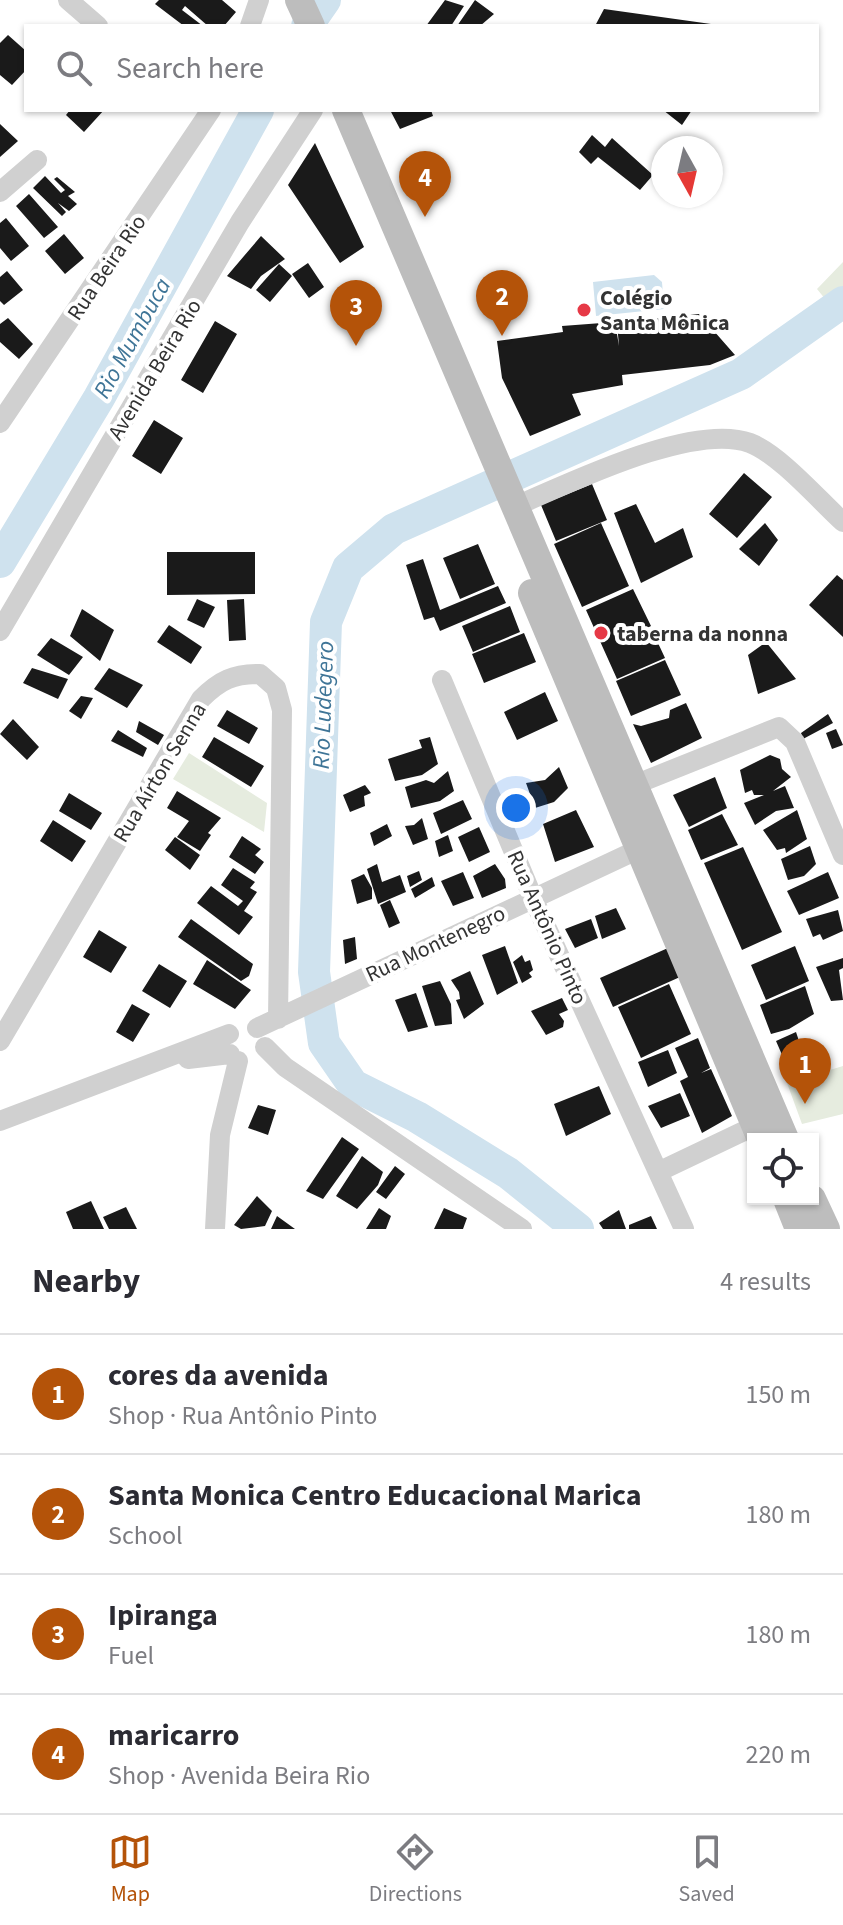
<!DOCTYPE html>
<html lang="en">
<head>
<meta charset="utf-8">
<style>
  :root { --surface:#fff; --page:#f2f2f3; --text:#2b2b33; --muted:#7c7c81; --line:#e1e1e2; --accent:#b45309 }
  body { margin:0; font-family:"Source Sans 3",sans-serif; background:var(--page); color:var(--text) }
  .controls { position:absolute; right:24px; bottom:24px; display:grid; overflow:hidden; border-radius:0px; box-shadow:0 2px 6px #0004 }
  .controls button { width:72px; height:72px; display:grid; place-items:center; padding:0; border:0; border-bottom:2px solid var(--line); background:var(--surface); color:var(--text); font:40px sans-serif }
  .compass { position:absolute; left:651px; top:136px; width:72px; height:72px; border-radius:50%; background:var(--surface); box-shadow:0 2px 6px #0004; rotate:172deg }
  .you { position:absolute; left:516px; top:808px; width:28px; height:28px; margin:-20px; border:6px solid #fff; border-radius:50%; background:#1a73e8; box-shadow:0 0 0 12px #1a73e833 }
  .badge { display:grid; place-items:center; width:52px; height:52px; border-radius:50%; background:var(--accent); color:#fff; font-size:26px; font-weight:700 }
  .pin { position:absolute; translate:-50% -66px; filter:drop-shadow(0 2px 4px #0008) }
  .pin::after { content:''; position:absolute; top:42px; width:28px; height:24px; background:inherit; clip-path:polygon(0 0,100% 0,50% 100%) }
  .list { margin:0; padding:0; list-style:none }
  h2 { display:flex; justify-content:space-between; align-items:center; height:104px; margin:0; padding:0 32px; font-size:34px }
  h2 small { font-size:26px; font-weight:400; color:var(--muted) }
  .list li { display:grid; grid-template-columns:52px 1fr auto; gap:24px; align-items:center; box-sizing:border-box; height:120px; padding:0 32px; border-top:2px solid var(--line) }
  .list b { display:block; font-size:30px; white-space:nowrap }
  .list p { margin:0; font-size:26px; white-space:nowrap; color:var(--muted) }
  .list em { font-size:26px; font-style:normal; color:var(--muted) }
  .icon { flex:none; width:44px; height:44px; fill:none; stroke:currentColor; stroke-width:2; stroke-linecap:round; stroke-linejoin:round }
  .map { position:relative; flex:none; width:843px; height:1229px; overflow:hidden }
  .search { position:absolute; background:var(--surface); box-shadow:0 2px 6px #0004; left:24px; right:24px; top:24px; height:88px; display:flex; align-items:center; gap:20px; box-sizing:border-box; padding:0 28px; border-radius:0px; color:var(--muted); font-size:30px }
  .sheet { height:584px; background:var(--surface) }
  nav { display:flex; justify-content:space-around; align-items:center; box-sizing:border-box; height:112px; border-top:2px solid var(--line); background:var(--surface); font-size:22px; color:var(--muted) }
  nav a { display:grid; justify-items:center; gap:4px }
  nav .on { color:var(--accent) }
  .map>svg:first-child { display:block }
</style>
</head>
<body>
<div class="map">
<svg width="843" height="1229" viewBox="0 0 843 1229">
  <rect width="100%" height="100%" fill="#fff"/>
  <path fill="#e6ecdf" d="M 843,262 L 843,321 L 817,289 Z
    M 189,753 L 267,803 L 264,832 L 173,779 Z
    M 843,1066 L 843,1114 L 802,1124 L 787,1083 Z"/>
  <path fill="#cfe2ee" d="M 654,275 L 662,282 L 664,309 L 596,316 L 593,282 Z"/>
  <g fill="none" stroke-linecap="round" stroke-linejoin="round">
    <path stroke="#cfe2ee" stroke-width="32" d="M 307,26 L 325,0
      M 0,562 L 99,398 L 258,110
      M 578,1229 L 508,1173 L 417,1117 L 353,1085 L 324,1043 L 314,972 L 326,622 L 348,568 L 394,529 L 741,374 L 843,302"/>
  </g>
  <path fill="#1a1a1a" d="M 159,0 L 222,0 L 236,12 L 224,26 L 208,26 L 185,6 L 182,10 L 203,26 L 184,26 L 155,4 Z
    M 445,0 L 464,6 L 451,26 L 426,26 Z
    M 475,0 L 494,14 L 480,26 L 457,26 Z
    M 604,9 L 711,24 L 710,26 L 595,26 Z
    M 8,35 L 26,51 L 26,70 L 12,85 L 0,75 L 0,43 Z
    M 70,110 L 104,110 L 84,132 L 66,115 Z
    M 390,110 L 431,110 L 433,116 L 400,129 Z
    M 663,110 L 692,110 L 682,125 Z
    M 0,124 L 18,141 L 0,157 Z
    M 592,135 L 605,147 L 612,138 L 653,175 L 640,190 L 598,157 L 591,164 L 579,152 Z
    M 315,143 L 364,247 L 340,263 L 288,185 Z
    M 45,176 L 61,193 L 65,190 L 54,179 L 57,177 L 75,192 L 68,196 L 77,204 L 69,211 L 58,203 L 66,212 L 62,216 L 33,188 Z
    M 29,194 L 58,227 L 44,238 L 16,206 Z
    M 6,218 L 29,246 L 11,261 L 0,248 L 0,223 Z
    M 64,234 L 84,258 L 65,274 L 45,251 Z
    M 261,236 L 285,259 L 261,276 L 251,289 L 227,276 Z
    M 308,263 L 324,287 L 309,298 L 292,274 Z
    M 279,264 L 292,276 L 270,302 L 256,290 Z
    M 7,271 L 23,290 L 4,305 L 0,301 L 0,277 Z
    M 699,314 L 735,355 L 710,365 L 622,375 L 623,385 L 572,394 L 581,415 L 530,436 L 502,378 L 497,341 L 563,332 L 562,326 L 615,322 L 619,346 L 617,323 Z
    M 8,318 L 33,344 L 19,359 L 0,342 L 0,324 Z
    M 215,321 L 237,334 L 203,393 L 181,380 Z
    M 154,420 L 183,438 L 161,474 L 132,456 Z
    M 744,473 L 772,497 L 737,538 L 709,514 Z
    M 592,484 L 607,520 L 556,541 L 541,505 Z
    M 636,504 L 655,543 L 683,528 L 693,557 L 641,583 L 614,513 Z
    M 601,523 L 629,586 L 582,607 L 554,544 Z
    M 765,523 L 778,540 L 759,566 L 739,549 Z
    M 478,544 L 495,584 L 460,599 L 443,558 Z
    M 167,552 L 255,552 L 255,594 L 167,595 Z
    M 423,559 L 440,610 L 498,586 L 506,603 L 440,631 L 434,617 L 424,620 L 406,565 Z
    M 837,575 L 843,580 L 843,637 L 809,605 Z
    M 633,589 L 651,626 L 628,638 L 651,628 L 665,658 L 617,679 L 586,610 Z
    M 197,599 L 215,607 L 204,628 L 187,620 Z
    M 244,599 L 246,640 L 229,641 L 227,600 Z
    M 510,606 L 520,632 L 473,652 L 462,626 Z
    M 82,609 L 114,630 L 100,661 L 70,636 Z
    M 169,625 L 202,647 L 191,664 L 157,642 Z
    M 524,633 L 536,662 L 484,683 L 472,654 Z
    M 51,638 L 83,657 L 69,675 L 37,655 Z
    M 766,642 L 796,679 L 758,694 L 748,655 Z
    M 665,660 L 681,695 L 631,716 L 616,681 Z
    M 32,668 L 68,679 L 58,699 L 23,683 Z
    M 109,668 L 143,685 L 127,708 L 94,689 Z
    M 545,692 L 558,721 L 517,740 L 504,712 Z
    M 81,696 L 93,698 L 81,719 L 69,711 Z
    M 686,703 L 702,738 L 651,763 L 633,724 L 641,726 L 669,718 L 670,710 Z
    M 227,710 L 258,728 L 249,744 L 217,726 Z
    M 828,714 L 833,723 L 803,739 L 801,733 Z
    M 13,719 L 39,747 L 27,760 L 0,734 Z
    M 139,721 L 164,735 L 158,745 L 136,732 Z
    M 836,729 L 843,745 L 832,749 L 826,733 Z
    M 118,730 L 147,748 L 143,757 L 111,741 Z
    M 214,737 L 264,766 L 251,787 L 202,757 Z
    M 430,737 L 438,764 L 422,775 L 395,781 L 388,759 L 422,748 L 419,740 Z
    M 770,755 L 780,759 L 782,769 L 791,777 L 773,791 L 785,786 L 794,808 L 776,811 L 755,825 L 744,803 L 764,795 L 754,795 L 752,790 L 745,793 L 740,770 Z
    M 559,767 L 568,788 L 554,802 L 535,808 L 526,783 L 545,780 Z
    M 448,771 L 454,791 L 440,801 L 411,808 L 405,787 L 426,780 L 434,783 Z
    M 715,777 L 727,808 L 689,827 L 673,795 Z
    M 365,785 L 371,793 L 364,796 L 365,806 L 350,812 L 343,795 Z
    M 177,791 L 221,818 L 208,833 L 211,835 L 200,851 L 177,837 L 189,821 L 167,808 Z
    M 69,793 L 102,813 L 91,830 L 59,811 Z
    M 463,800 L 472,819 L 441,834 L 433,813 Z
    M 576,810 L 594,847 L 555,862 L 543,824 Z
    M 797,810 L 807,839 L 786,853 L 785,848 L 777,850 L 763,830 Z
    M 722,814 L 738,845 L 701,860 L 688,830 Z
    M 422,818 L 428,839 L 413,845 L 405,826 L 414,825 Z
    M 53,820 L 86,841 L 72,862 L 40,841 Z
    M 387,824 L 392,836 L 374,846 L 370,833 Z
    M 479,827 L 490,852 L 469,862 L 458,837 Z
    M 448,835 L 453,851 L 439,857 L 435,841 Z
    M 242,836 L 261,849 L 255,855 L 264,862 L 255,874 L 229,857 Z
    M 175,837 L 200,855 L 190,870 L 165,850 Z
    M 810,846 L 816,864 L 804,876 L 788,880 L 781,859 Z
    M 743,847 L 782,932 L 742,950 L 704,863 Z
    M 377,864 L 382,882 L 400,875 L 406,892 L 378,904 L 367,869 Z
    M 495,864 L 505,879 L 506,888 L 482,898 L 473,876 Z
    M 233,868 L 255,882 L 250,888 L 257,892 L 244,911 L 253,917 L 239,935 L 197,903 L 211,886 L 238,906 L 243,901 L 221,885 Z
    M 419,871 L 422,880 L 410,887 L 407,876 Z
    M 463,872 L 474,898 L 453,906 L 441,881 Z
    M 828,872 L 839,898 L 799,915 L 787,891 Z
    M 364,874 L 372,888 L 372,899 L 357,904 L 351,880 Z
    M 432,877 L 435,886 L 415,898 L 411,889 Z
    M 390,900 L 400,923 L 389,928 L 380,905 Z
    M 616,908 L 626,929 L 602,939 L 595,916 Z
    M 838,910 L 843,931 L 823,940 L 820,934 L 813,937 L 806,919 Z
    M 191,919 L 253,964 L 249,976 L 241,981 L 178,937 Z
    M 591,919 L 598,938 L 575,948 L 565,929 Z
    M 99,930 L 127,947 L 111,973 L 83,957 Z
    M 355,937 L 357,959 L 345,964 L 343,940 Z
    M 505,946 L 518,983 L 497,995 L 482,955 Z
    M 795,946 L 809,981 L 766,1000 L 751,965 Z
    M 668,948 L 680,977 L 613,1007 L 600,978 Z
    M 522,955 L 525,962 L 530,960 L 533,970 L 529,973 L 532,977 L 522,983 L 513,962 Z
    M 843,958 L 843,968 L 839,970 L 843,1000 L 831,1001 L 816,967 Z
    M 207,960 L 251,990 L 235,1009 L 193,984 Z
    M 159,964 L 187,981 L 170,1008 L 142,991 Z
    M 470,971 L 484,1004 L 464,1019 L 456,1000 L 460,999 L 459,992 L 451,980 Z
    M 440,981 L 451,1004 L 452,1024 L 435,1026 L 422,986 Z
    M 669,984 L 691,1034 L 641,1058 L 618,1007 Z
    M 805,986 L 814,1014 L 789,1029 L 771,1034 L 760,1005 Z
    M 416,993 L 428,1027 L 408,1032 L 395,1000 Z
    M 562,998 L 568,1010 L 559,1014 L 564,1021 L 563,1027 L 546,1035 L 531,1011 Z
    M 132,1004 L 150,1014 L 133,1042 L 116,1032 Z
    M 796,1032 L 809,1071 L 793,1080 L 776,1041 Z
    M 698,1038 L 710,1068 L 701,1073 L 711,1069 L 732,1116 L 702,1133 L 680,1081 L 688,1077 L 675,1048 Z
    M 668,1050 L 677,1073 L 648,1087 L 638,1062 Z
    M 599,1086 L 611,1114 L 566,1136 L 554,1104 Z
    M 680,1093 L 690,1116 L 661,1128 L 648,1106 Z
    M 258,1105 L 276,1110 L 268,1135 L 248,1128 Z
    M 342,1137 L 359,1149 L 323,1199 L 306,1191 Z
    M 362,1156 L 383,1172 L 378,1185 L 357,1209 L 336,1196 Z
    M 395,1166 L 405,1174 L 386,1199 L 376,1192 Z
    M 257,1196 L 272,1211 L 265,1226 L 241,1229 L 234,1225 Z
    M 91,1201 L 104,1229 L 73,1229 L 66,1212 Z
    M 126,1207 L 137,1229 L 109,1229 L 103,1217 Z
    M 379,1208 L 391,1216 L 386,1229 L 366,1229 Z
    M 444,1208 L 467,1218 L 463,1229 L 434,1229 Z
    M 619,1210 L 626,1229 L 603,1229 L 599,1223 Z
    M 277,1216 L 295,1229 L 271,1229 Z
    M 651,1216 L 657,1229 L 629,1229 L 629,1225 Z"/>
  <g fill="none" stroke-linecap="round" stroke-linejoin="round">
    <path stroke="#d0d0d0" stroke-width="20" d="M 68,0 L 98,26
      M 250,26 L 259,0
      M 0,192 L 37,160
      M 0,423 L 211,110
      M 516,506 C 570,483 693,422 750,443 C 779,454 819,500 843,522
      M 0,631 L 240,222 L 313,110
      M 442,680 L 533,898 L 684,1229
      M 634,785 L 779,727 L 795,742 L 843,855
      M 257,1028 L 637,850
      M 0,1041 L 201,699 C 220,680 233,674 260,674 L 276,688 L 282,710 L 278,1019
      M 265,1047 L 285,1067 L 522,1229
      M 188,1059 L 230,1054
      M 0,1121 L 229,1034
      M 660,1171 L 765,1121
      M 215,1229 L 220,1135 L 238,1061"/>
    <path stroke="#bdbdbd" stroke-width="28" d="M 299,0 L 311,26
      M 346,110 L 785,1139
      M 532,593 L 761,1139
      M 787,1199 L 799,1229
      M 812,1199 L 826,1229"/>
  </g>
  <g fill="#e63946" stroke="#fff" stroke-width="3">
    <circle cx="584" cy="310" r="8"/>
    <circle cx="601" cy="633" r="8"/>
  </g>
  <g text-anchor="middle" stroke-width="8" stroke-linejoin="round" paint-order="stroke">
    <g font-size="22" fill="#333" stroke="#fff">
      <text transform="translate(106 267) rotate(-56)" y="8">Rua Beira Rio</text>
      <text transform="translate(154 369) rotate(-59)" y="8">Avenida Beira Rio</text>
      <text transform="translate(159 772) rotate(-59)" y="8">Rua Aírton Senna</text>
      <text transform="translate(548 927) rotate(66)" y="8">Rua Antônio Pinto</text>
      <text transform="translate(435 943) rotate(-25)" y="8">Rua Montenegro</text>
    </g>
    <g font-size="22" font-weight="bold" fill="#333" stroke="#fff" text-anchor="start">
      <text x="600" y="305">Colégio<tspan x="600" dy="25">Santa Mônica</tspan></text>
      <text x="617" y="641">taberna da nonna</text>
    </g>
    <g font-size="24" font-style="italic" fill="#3f7597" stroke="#fff">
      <text transform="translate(132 338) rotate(-61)" y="8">Rio Mumbuca</text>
      <text transform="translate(323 705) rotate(-88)" y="8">Rio Ludegero</text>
    </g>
  </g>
</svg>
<div class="controls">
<button><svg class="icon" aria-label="locate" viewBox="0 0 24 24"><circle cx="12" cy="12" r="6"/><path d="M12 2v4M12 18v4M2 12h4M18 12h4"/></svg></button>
</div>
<svg class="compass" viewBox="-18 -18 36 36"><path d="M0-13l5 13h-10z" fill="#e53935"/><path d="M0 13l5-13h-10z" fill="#7c7c81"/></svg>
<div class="you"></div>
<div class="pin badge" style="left:805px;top:1104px">1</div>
<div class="pin badge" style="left:502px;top:336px">2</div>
<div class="pin badge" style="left:356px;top:346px">3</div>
<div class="pin badge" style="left:425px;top:217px">4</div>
<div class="search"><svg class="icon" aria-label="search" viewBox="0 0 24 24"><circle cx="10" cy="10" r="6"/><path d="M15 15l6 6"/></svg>Search here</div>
</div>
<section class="sheet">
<h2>Nearby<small>4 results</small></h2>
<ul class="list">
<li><span class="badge">1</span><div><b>cores da avenida</b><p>Shop · Rua Antônio Pinto</p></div><em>150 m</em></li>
<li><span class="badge">2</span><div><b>Santa Monica Centro Educacional Marica</b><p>School</p></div><em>180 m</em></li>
<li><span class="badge">3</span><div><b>Ipiranga</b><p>Fuel</p></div><em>180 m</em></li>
<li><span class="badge">4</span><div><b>maricarro</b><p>Shop · Avenida Beira Rio</p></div><em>220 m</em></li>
</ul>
</section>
<nav>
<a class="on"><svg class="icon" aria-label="map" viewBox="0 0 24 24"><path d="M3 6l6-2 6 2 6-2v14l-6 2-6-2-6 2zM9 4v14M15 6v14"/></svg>Map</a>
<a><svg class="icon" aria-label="directions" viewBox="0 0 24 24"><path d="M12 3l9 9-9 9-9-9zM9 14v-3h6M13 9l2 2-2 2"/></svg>Directions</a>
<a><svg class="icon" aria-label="saved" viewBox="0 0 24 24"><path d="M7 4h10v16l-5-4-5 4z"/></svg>Saved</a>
</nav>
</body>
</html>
